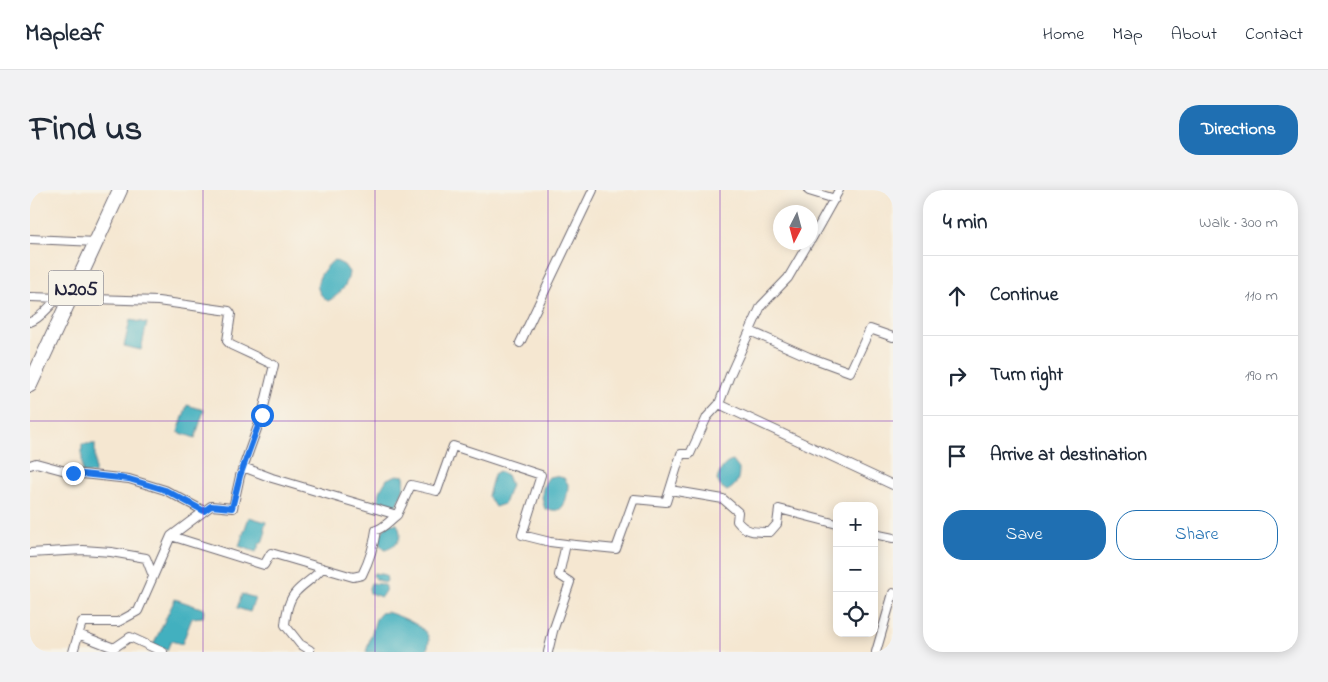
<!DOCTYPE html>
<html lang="en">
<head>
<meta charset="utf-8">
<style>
  :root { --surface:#fff; --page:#f2f2f3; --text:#1f2937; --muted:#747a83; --line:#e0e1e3; --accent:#1f6fb2 }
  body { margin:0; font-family:"Indie Flower",sans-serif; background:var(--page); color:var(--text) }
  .controls { position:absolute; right:15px; bottom:15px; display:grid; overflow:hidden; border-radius:10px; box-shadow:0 2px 12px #0003 }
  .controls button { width:45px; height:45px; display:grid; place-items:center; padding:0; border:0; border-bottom:1px solid var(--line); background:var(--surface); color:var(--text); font:25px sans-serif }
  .compass { position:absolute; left:743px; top:15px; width:45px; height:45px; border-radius:50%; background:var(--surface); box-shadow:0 2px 12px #0003; rotate:186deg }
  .stop { position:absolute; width:15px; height:15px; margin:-11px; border:4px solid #1a73e8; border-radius:50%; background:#fff }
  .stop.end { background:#1a73e8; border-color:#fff; box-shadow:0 1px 5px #0008 }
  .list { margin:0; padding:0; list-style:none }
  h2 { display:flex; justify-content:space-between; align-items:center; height:65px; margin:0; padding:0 20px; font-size:21px }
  h2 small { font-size:16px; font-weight:400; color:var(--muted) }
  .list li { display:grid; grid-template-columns:32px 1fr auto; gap:15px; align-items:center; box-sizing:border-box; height:80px; padding:0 20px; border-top:1px solid var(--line) }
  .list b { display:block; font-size:19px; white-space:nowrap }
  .list em { font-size:16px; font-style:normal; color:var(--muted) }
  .actions { display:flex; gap:10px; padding:15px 20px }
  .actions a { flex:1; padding:11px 0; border:1px solid var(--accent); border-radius:20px; text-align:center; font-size:18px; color:var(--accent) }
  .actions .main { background:var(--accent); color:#fff }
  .icon { flex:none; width:28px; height:28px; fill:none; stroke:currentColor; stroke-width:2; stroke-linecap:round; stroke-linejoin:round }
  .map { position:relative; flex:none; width:863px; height:462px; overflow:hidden; border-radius:20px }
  header { display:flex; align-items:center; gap:30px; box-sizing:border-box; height:70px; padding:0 25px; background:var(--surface); border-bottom:1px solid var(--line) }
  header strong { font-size:24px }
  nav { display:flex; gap:28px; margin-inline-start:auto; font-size:18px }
  .intro { display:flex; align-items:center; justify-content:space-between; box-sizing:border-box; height:120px; padding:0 30px }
  h1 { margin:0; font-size:35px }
  .button { padding:12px 22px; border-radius:20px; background:var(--accent); color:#fff; font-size:18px; font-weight:700 }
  main { display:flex; gap:30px; padding:0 30px }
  aside { flex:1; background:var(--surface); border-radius:20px; box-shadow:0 2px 12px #0003 }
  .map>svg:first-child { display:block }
</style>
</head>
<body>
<header>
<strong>Mapleaf</strong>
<nav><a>Home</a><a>Map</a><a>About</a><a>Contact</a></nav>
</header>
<div class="intro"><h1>Find us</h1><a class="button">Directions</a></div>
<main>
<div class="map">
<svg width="863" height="462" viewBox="0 0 863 462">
  <rect width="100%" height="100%" fill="#f7f3e8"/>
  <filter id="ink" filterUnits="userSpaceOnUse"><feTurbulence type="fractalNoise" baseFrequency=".02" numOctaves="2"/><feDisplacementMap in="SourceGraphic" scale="10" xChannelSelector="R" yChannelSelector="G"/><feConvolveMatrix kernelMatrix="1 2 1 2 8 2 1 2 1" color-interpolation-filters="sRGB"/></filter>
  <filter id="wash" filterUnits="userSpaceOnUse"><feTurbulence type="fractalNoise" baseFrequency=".0096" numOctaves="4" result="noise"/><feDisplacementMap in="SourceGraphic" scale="20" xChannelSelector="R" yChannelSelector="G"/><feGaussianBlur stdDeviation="1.12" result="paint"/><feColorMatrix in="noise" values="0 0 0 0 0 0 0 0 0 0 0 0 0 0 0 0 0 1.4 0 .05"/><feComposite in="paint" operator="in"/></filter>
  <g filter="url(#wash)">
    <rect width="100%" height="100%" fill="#f5e7d1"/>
    <path fill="#43b0bf" stroke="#32697d" d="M 304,70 L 314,75 L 319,82 C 318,95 310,105 298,111 C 278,98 291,81 304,70 Z
      M 100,130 L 117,133 L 111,160 L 94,156 Z
      M 157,215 L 174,220 L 165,248 L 148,242 Z
      M 52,254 L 65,254 L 65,283 L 52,283 Z
      M 703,271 L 709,279 C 709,289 707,296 697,301 L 690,296 L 687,289 C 691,280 693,273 703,271 Z
      M 469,281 L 477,285 L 481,295 L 474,314 L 465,317 L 458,306 L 464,284 Z
      M 367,285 L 374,286 C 376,298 370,312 361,321 L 347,314 L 351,299 L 357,289 Z
      M 525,286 L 534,288 L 538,294 C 538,301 536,318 528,320 C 524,321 519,319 515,319 C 511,307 510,298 519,287 Z
      M 219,327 L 236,332 L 234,340 L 236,341 L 232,353 L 230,353 L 226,362 L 209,356 Z
      M 358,334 L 367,334 C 374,347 368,356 355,360 C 343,350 351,344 358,334 Z
      M 344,383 L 356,385 L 357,391 L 355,393 L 346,389 L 343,386 Z
      M 341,393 L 351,394 L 356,396 L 355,401 L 351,407 L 340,403 L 339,398 Z
      M 212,404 L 225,408 L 220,422 L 207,418 Z
      M 145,409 L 174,419 L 173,427 L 162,428 L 152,454 L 141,451 L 137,460 L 123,455 Z
      M 357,422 C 369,426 398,436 399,450 C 399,454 397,459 396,462 L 336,462 L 346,429 L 351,423 Z"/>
  </g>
  <g filter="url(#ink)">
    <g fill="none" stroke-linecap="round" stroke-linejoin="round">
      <g stroke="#6c6770" stroke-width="10">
        <path id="street" d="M 780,0 L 779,1 L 805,9
          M 862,0 L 863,0
          M 0,49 L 67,52
          M 781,50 L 809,0
          M 0,107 L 128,111 L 199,121 L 201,124 L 197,151 L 201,155 L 244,175 L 232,225 L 210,286 L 203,318 L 181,316 L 141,346 L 108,421 L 88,432 L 52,432 L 43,462
          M 0,132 C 12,128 19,115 29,108
          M 720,141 L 779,167 L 820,182 L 840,139 L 863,147
          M 490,153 L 563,0
          M 689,214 L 863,295
          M 0,275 L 6,273 L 43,283 L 99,289 L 135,300 L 174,321
          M 213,277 L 242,288 L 367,325 L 381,295 L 407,301 L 423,256 L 511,285 L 492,345 L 520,352 L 536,354
          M 640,300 L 693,309 L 708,322 L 707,331 C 716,343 726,342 740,342 L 747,334 L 749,319 L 807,334
          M 844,344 L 863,348
          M 141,346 L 234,375 L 241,363 L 323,387 L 332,385 C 339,371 344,356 346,340 C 354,338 359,331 367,325
          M 0,363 L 53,360 L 81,362 L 116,368 L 123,386
          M 48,444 L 84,458 L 100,447 L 133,462
          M 279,462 L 280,460 L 270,454 L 255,435 C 256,424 258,410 266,402 C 274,393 285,388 292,378
          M 518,462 L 523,441 L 540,392 L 529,385 L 536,354 L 586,359 L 604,309 L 636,312 L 651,264 L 660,264 L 677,227 L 689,214 L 700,185 L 731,116 L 758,88 L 779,52
          M 846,462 L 863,403"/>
      </g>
      <g stroke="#6c6770" stroke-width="16">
        <path id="highway" d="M 0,195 L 90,0"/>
      </g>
      <use href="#street" stroke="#fff" stroke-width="8"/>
      <use href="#highway" stroke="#fff" stroke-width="14"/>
    </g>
  </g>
  <g fill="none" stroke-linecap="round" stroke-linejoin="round" filter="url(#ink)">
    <path stroke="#1a73e8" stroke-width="6" d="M 43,283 L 99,289 L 135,300 L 174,321 L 181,316 L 202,318 L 210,286 L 232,225"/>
  </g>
  <path fill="none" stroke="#7b2cbf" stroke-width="1" stroke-opacity="0.55" d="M 173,0 L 173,462M 345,0 L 345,462M 518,0 L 518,462M 690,0 L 690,462M 0,231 L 863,231"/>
  <g text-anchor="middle" stroke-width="5" stroke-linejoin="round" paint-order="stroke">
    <rect fill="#f7f3e8" stroke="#62616f" stroke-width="1" x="18.5" y="80.5" width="55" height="35" rx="4"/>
    <g font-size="20" font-weight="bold" fill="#22223b">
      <text x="46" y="105">N205</text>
    </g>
  </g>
</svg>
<div class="controls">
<button>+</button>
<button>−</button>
<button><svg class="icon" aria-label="locate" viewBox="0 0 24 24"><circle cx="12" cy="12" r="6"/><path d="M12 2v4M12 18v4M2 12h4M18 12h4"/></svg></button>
</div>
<svg class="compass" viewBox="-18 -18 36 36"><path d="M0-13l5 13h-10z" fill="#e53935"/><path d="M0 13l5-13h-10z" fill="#747a83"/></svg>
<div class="stop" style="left:232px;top:225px"></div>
<div class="stop end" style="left:43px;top:283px"></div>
</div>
<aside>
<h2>4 min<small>Walk · 300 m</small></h2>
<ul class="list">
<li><svg class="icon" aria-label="ahead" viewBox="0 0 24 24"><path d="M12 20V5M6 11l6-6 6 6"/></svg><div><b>Continue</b></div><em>110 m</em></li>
<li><svg class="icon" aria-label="right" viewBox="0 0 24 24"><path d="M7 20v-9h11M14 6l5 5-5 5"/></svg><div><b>Turn right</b></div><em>190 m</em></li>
<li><svg class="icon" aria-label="arrive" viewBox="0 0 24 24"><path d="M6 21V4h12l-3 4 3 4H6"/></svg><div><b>Arrive at destination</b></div></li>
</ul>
<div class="actions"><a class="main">Save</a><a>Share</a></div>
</aside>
</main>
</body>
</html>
